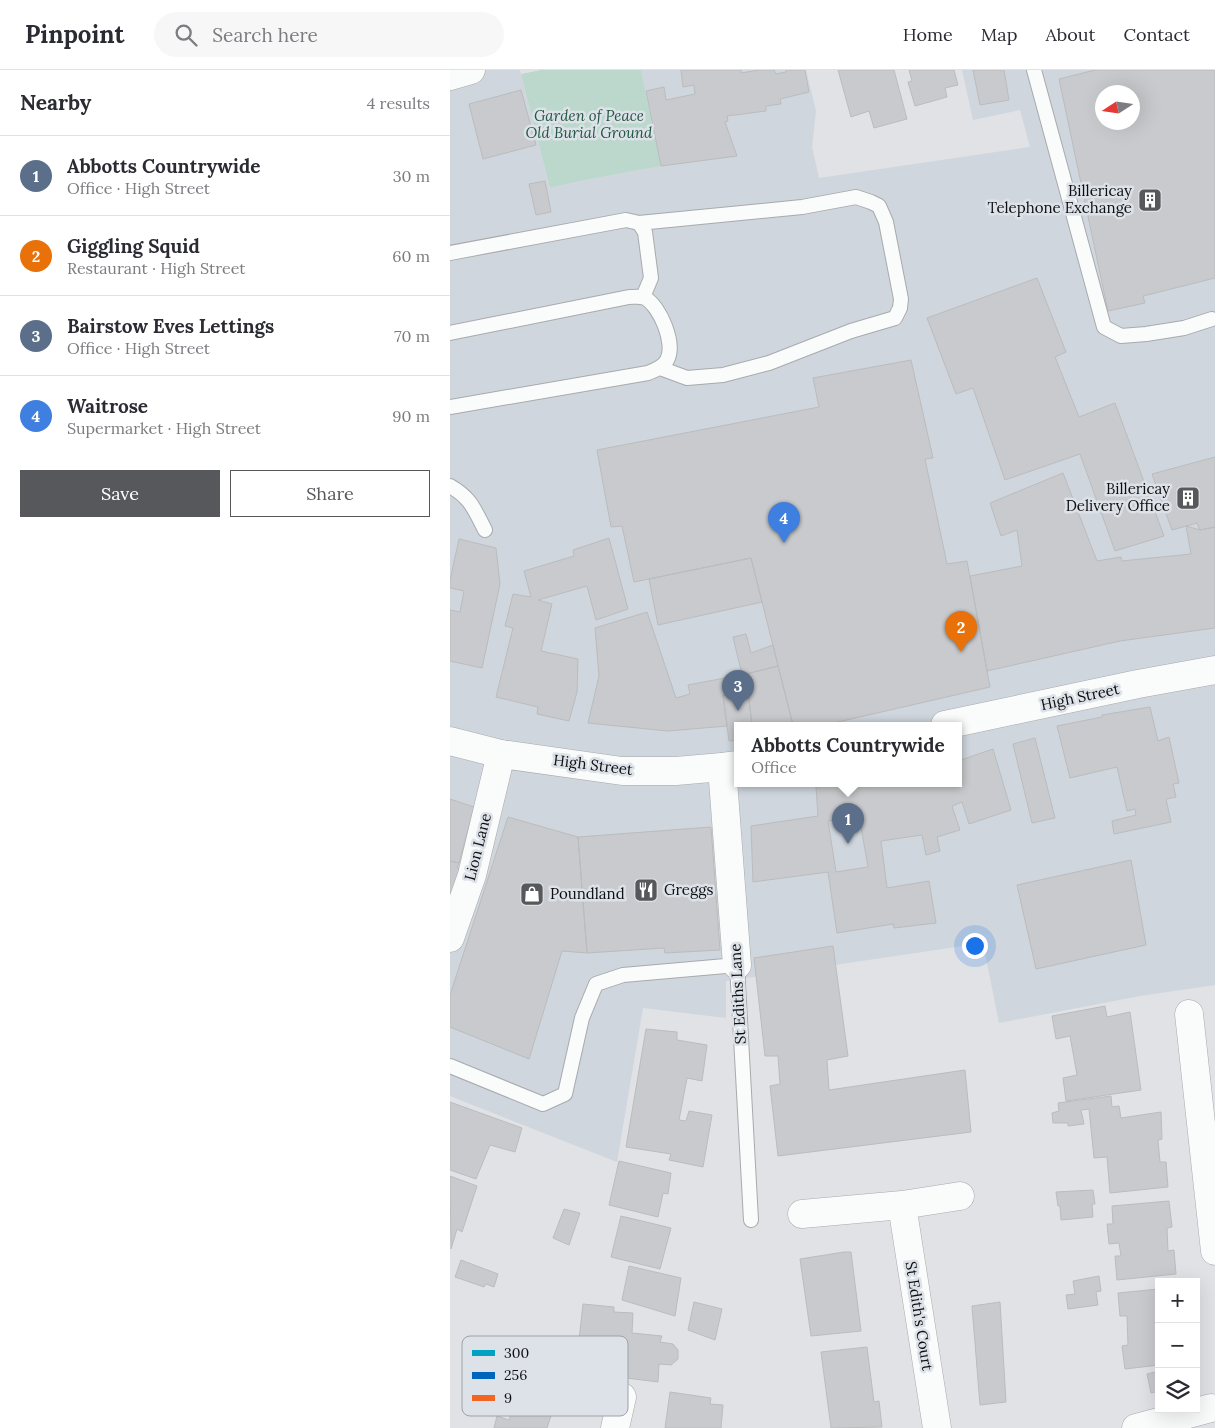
<!DOCTYPE html>
<html lang="en">
<head>
<meta charset="utf-8">
<style>
  :root { --surface:#fff; --page:#f7f7f7; --text:#2b2b33; --muted:#7c7c81; --line:#e1e1e2; --accent:#56585b }
  body { margin:0; font-family:Lora,serif; background:var(--page); color:var(--text) }
  .controls { position:absolute; right:15px; bottom:15px; display:grid; overflow:hidden; border-radius:0px; box-shadow:0 5px 20px #0002 }
  .controls button { width:45px; height:45px; display:grid; place-items:center; padding:0; border:0; border-bottom:1px solid var(--line); background:var(--surface); color:var(--text); font:25px sans-serif }
  .compass { position:absolute; left:645px; top:15px; width:45px; height:45px; border-radius:50%; background:var(--surface); box-shadow:0 5px 20px #0002; rotate:258deg }
  .you { position:absolute; left:524px; top:875px; width:18px; height:18px; margin:-12px; border:4px solid #fff; border-radius:50%; background:#1a73e8; box-shadow:0 0 0 8px #1a73e833 }
  .badge { display:grid; place-items:center; width:32px; height:32px; border-radius:50%; background:var(--accent); color:#fff; font-size:16px; font-weight:700 }
  .pin { position:absolute; translate:-50% -41px; filter:drop-shadow(0 1px 2px #0008) }
  .pin::after { content:''; position:absolute; top:26px; width:18px; height:15px; background:inherit; clip-path:polygon(0 0,100% 0,50% 100%) }
  .popup { position:absolute; left:284px; top:652px; width:228px; height:65px; box-sizing:border-box; display:grid; place-content:center; border-radius:0px; background:var(--surface); filter:drop-shadow(0 1px 4px #0005); font-size:16px; white-space:nowrap; color:var(--muted) }
  .popup b { font-size:19px; color:var(--text) }
  .popup::after { content:''; position:absolute; left:50%; top:100%; margin-left:-10px; border:10px solid transparent; border-top-color:var(--surface) }
  .list { margin:0; padding:0; list-style:none }
  h2 { display:flex; justify-content:space-between; align-items:center; height:65px; margin:0; padding:0 20px; font-size:21px }
  h2 small { font-size:16px; font-weight:400; color:var(--muted) }
  .list li { display:grid; grid-template-columns:32px 1fr auto; gap:15px; align-items:center; box-sizing:border-box; height:80px; padding:0 20px; border-top:1px solid var(--line) }
  .list b { display:block; font-size:19px; white-space:nowrap }
  .list p { margin:0; font-size:16px; white-space:nowrap; color:var(--muted) }
  .list em { font-size:16px; font-style:normal; color:var(--muted) }
  .actions { display:flex; gap:10px; padding:15px 20px }
  .actions a { flex:1; padding:11px 0; border:1px solid var(--accent); border-radius:0px; text-align:center; font-size:18px; color:var(--accent) }
  .actions .main { background:var(--accent); color:#fff }
  .icon { flex:none; width:28px; height:28px; fill:none; stroke:currentColor; stroke-width:2; stroke-linecap:round; stroke-linejoin:round }
  .map { position:relative; flex:none; width:765px; height:1358px; overflow:hidden }
  header { display:flex; align-items:center; gap:30px; box-sizing:border-box; height:70px; padding:0 25px; background:var(--surface); border-bottom:1px solid var(--line) }
  header strong { font-size:24px }
  nav { display:flex; gap:28px; margin-inline-start:auto; font-size:18px }
  .search { width:350px; height:45px; background:var(--page); display:flex; align-items:center; gap:12px; box-sizing:border-box; padding:0 18px; border-radius:28px; color:var(--muted); font-size:19px }
  main { display:flex }
  aside { flex:1; background:var(--surface) }
  .map>svg:first-child { display:block }
</style>
</head>
<body>
<header>
<strong>Pinpoint</strong>
<div class="search"><svg class="icon" aria-label="search" viewBox="0 0 24 24"><circle cx="10" cy="10" r="6"/><path d="M15 15l6 6"/></svg>Search here</div>
<nav><a>Home</a><a>Map</a><a>About</a><a>Contact</a></nav>
</header>
<main>
<aside>
<h2>Nearby<small>4 results</small></h2>
<ul class="list">
<li><span class="badge" style="background:#5c6f8a">1</span><div><b>Abbotts Countrywide</b><p>Office · High Street</p></div><em>30 m</em></li>
<li><span class="badge" style="background:#e8710a">2</span><div><b>Giggling Squid</b><p>Restaurant · High Street</p></div><em>60 m</em></li>
<li><span class="badge" style="background:#5c6f8a">3</span><div><b>Bairstow Eves Lettings</b><p>Office · High Street</p></div><em>70 m</em></li>
<li><span class="badge" style="background:#3f7fe0">4</span><div><b>Waitrose</b><p>Supermarket · High Street</p></div><em>90 m</em></li>
</ul>
<div class="actions"><a class="main">Save</a><a>Share</a></div>
</aside>
<div class="map">
<svg width="765" height="1358" viewBox="0 0 765 1358">
  <rect width="100%" height="100%" fill="#e0e2e5"/>
  <path fill="#cfd6dd" fill-rule="evenodd" d="M 0,0 L 70,0 L 100,118 L 135,110 L 211,96 L 191,0 L 356,0 L 366,41 L 362,77 L 369,108 L 580,77 L 570,40 L 523,50 L 512,0 L 765,0 L 765,915 L 690,926 L 549,953 L 533,873 L 276,911 L 276,948 L 193,938 L 167,1092 L 0,1026 ZM 652,22 L 682,22 L 682,52 L 652,52 ZM 288,655 L 508,655 L 508,713 L 288,713 Z"/>
  <path fill="#bcd8cc" d="M 91,0 L 191,0 L 211,96 L 135,110 L 100,118 L 71,4 Z"/>
  <path fill="#c9cacd" stroke="#babcbe" fill-rule="evenodd" d="M 231,0 L 291,0 L 291,3 L 309,0 L 324,0 L 326,4 L 336,2 L 336,0 L 355,0 L 359,22 L 330,29 L 331,34 L 316,36 L 316,41 L 277,46 L 278,51 L 275,52 L 287,86 L 211,96 L 196,21 L 214,17 L 216,30 L 245,24 L 244,15 L 233,17 Z
    M 388,0 L 444,0 L 457,49 L 424,58 L 419,41 L 401,47 Z
    M 459,0 L 504,0 L 508,15 L 495,18 L 497,27 L 465,36 L 458,12 L 462,11 Z
    M 523,0 L 554,0 L 559,30 L 530,35 Z
    M 645,0 L 765,0 L 765,208 L 693,226 L 695,233 L 658,241 L 609,9 ZM 652,22 L 682,22 L 682,52 L 652,52 Z
    M 71,20 L 86,75 L 33,89 L 19,34 Z
    M 95,111 L 101,142 L 86,145 L 79,114 Z
    M 587,208 L 616,282 L 605,287 L 629,347 L 665,333 L 714,466 L 665,481 L 630,384 L 555,410 L 523,318 L 506,324 L 477,248 Z
    M 461,290 L 483,388 L 475,389 L 497,494 L 517,491 L 540,617 L 375,655 L 343,655 L 301,488 L 184,512 L 172,456 L 161,457 L 147,380 L 369,337 L 363,308 Z
    M 765,387 L 765,457 L 750,460 L 747,453 L 722,460 L 702,404 Z
    M 613,403 L 647,491 L 671,487 L 672,491 L 741,484 L 736,456 L 750,460 L 765,457 L 765,558 L 670,571 L 537,601 L 520,506 L 572,496 L 567,460 L 551,466 L 540,433 Z
    M 159,468 L 178,539 L 146,550 L 137,516 L 88,530 L 102,534 L 91,581 L 128,589 L 127,622 L 119,651 L 87,644 L 88,637 L 46,627 L 63,558 L 55,556 L 63,524 L 81,527 L 74,501 L 124,486 L 123,480 Z
    M 9,469 L 46,478 L 50,514 L 32,598 L 0,591 L 0,540 L 10,542 L 14,521 L 0,518 L 0,510 Z
    M 301,488 L 312,532 L 208,555 L 199,509 Z
    M 197,542 L 226,628 L 240,624 L 238,615 L 296,604 L 298,621 L 273,625 L 277,656 L 218,661 L 138,653 L 149,606 L 145,558 Z
    M 296,564 L 301,583 L 323,575 L 328,596 L 292,605 L 283,567 Z
    M 328,596 L 343,655 L 302,655 L 296,604 Z
    M 298,621 L 302,655 L 288,655 L 288,670 L 279,671 L 273,625 Z
    M 700,637 L 708,671 L 719,667 L 727,704 L 729,713 L 723,714 L 726,727 L 716,729 L 721,752 L 664,764 L 662,751 L 686,745 L 685,739 L 677,741 L 667,697 L 620,708 L 607,656 L 652,647 L 652,645 Z
    M 585,668 L 605,748 L 582,753 L 563,674 Z
    M 543,679 L 561,740 L 519,754 L 512,732 L 502,736 L 510,760 L 487,767 L 490,781 L 476,785 L 472,765 L 431,771 L 437,818 L 479,811 L 486,853 L 444,858 L 443,854 L 387,863 L 378,802 L 303,812 L 301,756 L 368,746 L 366,717 L 388,713 L 508,713 L 508,691 Z
    M 0,729 L 24,737 L 9,793 L 0,791 Z
    M 409,746 L 418,797 L 386,802 L 378,751 Z
    M 58,747 L 128,767 L 137,883 L 112,881 L 79,989 L 0,957 L 0,925 Z
    M 261,757 L 270,880 L 215,883 L 214,878 L 137,883 L 128,767 Z
    M 681,790 L 696,875 L 586,899 L 567,815 Z
    M 0,791 L 9,793 L 7,798 L 18,800 L 0,850 Z
    M 383,876 L 398,986 L 377,990 L 379,1020 L 515,1000 L 521,1062 L 328,1086 L 320,1016 L 330,1014 L 328,986 L 315,986 L 304,888 Z
    M 655,936 L 657,947 L 680,942 L 691,1020 L 616,1031 L 613,1008 L 627,1005 L 620,966 L 606,969 L 602,946 Z
    M 196,959 L 227,962 L 227,970 L 257,975 L 252,1011 L 237,1008 L 229,1050 L 236,1051 L 239,1041 L 262,1045 L 253,1097 L 219,1090 L 221,1084 L 176,1077 Z
    M 661,1026 L 662,1037 L 669,1036 L 671,1048 L 711,1042 L 712,1069 L 708,1070 L 710,1092 L 716,1092 L 718,1117 L 660,1123 L 657,1087 L 644,1088 L 639,1039 L 631,1040 L 634,1054 L 618,1056 L 618,1053 L 603,1053 L 602,1043 L 609,1041 L 608,1033 Z
    M 0,1032 L 72,1058 L 65,1082 L 40,1075 L 26,1109 L 0,1100 Z
    M 169,1091 L 221,1103 L 218,1124 L 213,1123 L 208,1147 L 159,1135 Z
    M 0,1106 L 27,1116 L 12,1162 L 7,1159 L 1,1179 Z
    M 643,1120 L 645,1134 L 642,1134 L 643,1147 L 611,1150 L 610,1136 L 608,1136 L 606,1122 Z
    M 719,1131 L 722,1157 L 717,1158 L 718,1181 L 724,1180 L 726,1204 L 667,1210 L 665,1186 L 671,1186 L 669,1173 L 659,1174 L 657,1154 L 663,1154 L 662,1136 Z
    M 114,1139 L 130,1143 L 119,1175 L 103,1168 Z
    M 171,1146 L 221,1158 L 210,1199 L 161,1187 Z
    M 394,1182 L 401,1182 L 411,1261 L 361,1266 L 350,1189 Z
    M 11,1190 L 48,1204 L 44,1217 L 36,1214 L 34,1217 L 5,1207 Z
    M 179,1196 L 231,1208 L 225,1246 L 172,1230 Z
    M 649,1206 L 651,1221 L 646,1222 L 648,1235 L 618,1239 L 616,1225 L 625,1224 L 623,1211 Z
    M 709,1219 L 709,1295 L 675,1299 L 672,1276 L 678,1275 L 677,1246 L 670,1246 L 668,1223 Z
    M 244,1232 L 272,1239 L 265,1270 L 238,1260 Z
    M 550,1232 L 556,1332 L 530,1335 L 522,1236 Z
    M 133,1234 L 164,1237 L 164,1242 L 183,1243 L 182,1263 L 212,1266 L 210,1272 L 223,1274 L 228,1280 L 228,1289 L 221,1295 L 209,1294 L 208,1312 L 161,1306 L 161,1298 L 126,1296 Z
    M 417,1277 L 424,1332 L 429,1331 L 432,1357 L 381,1358 L 371,1282 Z
    M 91,1282 L 124,1293 L 119,1310 L 77,1297 L 80,1284 L 89,1288 Z
    M 76,1300 L 111,1312 L 106,1333 L 101,1331 L 97,1340 L 102,1343 L 97,1358 L 44,1358 L 47,1346 L 59,1350 Z
    M 709,1301 L 709,1321 L 701,1323 L 697,1304 Z
    M 220,1322 L 261,1328 L 260,1334 L 273,1335 L 271,1358 L 215,1358 Z"/>
  <g fill="none" stroke-linecap="round" stroke-linejoin="round">
    <g stroke="#a8aaac" stroke-width="16">
      <path id="service" d="M 584,0 L 654,257 L 671,266 L 696,264 L 734,258 L 762,249
        M 189,153 L 352,137 L 406,127 L 421,132 L 429,136 L 436,152 L 451,229 L 450,238 L 445,248 L 401,261 L 319,293 L 273,305 L 237,308 L 210,298
        M 0,183 L 176,150 L 189,153 L 195,162 L 201,208 L 193,227
        M 0,263 L 179,227 C 184,227 191,226 195,228 C 210,236 226,274 217,290 C 214,297 205,300 198,303 L 0,337
        M 0,416 C 21,428 24,439 35,460
        M 0,996 L 93,1034 L 115,1024 L 132,948 L 146,914 L 173,905 L 287,895 L 301,1150"/>
    </g>
    <g stroke="#a8aaac" stroke-width="29">
      <path id="minor" d="M 0,6 L 21,0
        M 272,697 L 287,895
        M 0,868 L 22,805 L 51,684
        M 739,944 L 765,1181
        M 452,1135 L 510,1126
        M 352,1144 L 452,1135 L 487,1358
        M 165,1358 L 172,1327
        M 686,1358 L 761,1338"/>
    </g>
    <g stroke="#a8aaac" stroke-width="29">
      <path id="secondary" d="M 495,655 L 688,614 L 765,600
        M 0,671 L 51,684 L 172,701 L 226,701 L 272,697 L 288,695"/>
    </g>
    <use href="#service" stroke="#fafbfb" stroke-width="14"/>
    <use href="#minor" stroke="#fafbfb" stroke-width="28"/>
    <use href="#secondary" stroke="#fafbfb" stroke-width="28"/>
  </g>
  <defs>
    <g id="building-square" transform="scale(1.25)"><rect x="-9" y="-9" width="18" height="18" rx="4" fill="#56585b" stroke="#dde2e8"/><path d="M-4-6H4V6H1V3H-1V6H-4ZM-2.5-4.3h1.7v1.8h-1.7ZM.8-4.3h1.7v1.8H.8ZM-2.5-1h1.7V.8h-1.7ZM.8-1h1.7V.8H.8Z" fill="#fff"/></g>
    <g id="restaurant-square" transform="scale(1.25)"><rect x="-9" y="-9" width="18" height="18" rx="4" fill="#56585b" stroke="#dde2e8"/><path d="M-5-6h1v4h1v-4h1v4h1v-4h1v5L-1.5 .5V6h-2V.5L-5-1ZM5-6V6H3V1.5H1.5Q1.5-4 5-6Z" fill="#fff"/></g>
    <g id="shop-square" transform="scale(1.25)"><rect x="-9" y="-9" width="18" height="18" rx="4" fill="#56585b" stroke="#dde2e8"/><path d="M-5-2.5h2.3a2.7 3.5 0 0 1 5.4 0H5L5.5 6h-11ZM-1.5-2.5h3a1.5 2.3 0 0 0-3 0Z" fill="#fff"/></g>
  </defs>
  <g fill-rule="evenodd">
    <use href="#building-square" x="700" y="130"/>
    <use href="#building-square" x="738" y="428"/>
    <use href="#restaurant-square" x="196" y="820"/>
    <use href="#shop-square" x="82" y="824"/>
  </g>
  <g text-anchor="middle" stroke-width="5" stroke-linejoin="round" paint-order="stroke">
    <g font-size="15" font-style="italic" fill="#225841" stroke="#dde2e8">
      <text x="139" y="51">Garden of Peace<tspan x="139" dy="17">Old Burial Ground</tspan></text>
    </g>
    <g font-size="15" fill="#0c0e10" stroke="#dde2e8" text-anchor="end">
      <text x="682" y="126">Billericay<tspan x="682" dy="17">Telephone Exchange</tspan></text>
      <text x="720" y="424">Billericay<tspan x="720" dy="17">Delivery Office</tspan></text>
      <text x="214" y="825" text-anchor="start">Greggs</text>
      <text x="100" y="829" text-anchor="start">Poundland</text>
    </g>
    <g font-size="15" fill="#0c0e10" stroke="#dde2e8">
      <text transform="translate(630 627) rotate(-12)" y="5">High Street</text>
      <text transform="translate(143 695) rotate(7)" y="5">High Street</text>
      <text transform="translate(28 777) rotate(-76)" y="5">Lion Lane</text>
      <text transform="translate(288 924) rotate(-93)" y="5">St Ediths Lane</text>
      <text transform="translate(469 1246) rotate(81)" y="5">St Edith's Court</text>
    </g>
  </g>
  <rect x="12" y="1266" width="166" height="80" rx="8" fill="#dde2e8" stroke="#9ea2a7" stroke-width="1"/>
  <rect x="22" y="1280" width="23" height="6" fill="#01a1c4"/>
  <rect x="22" y="1302" width="23" height="7" fill="#0065bd"/>
  <rect x="22" y="1325" width="23" height="6" fill="#f26522"/>
  <g font-size="14" fill="#0c0e10">
    <text x="54" y="1288">300</text>
    <text x="54" y="1310">256</text>
    <text x="54" y="1333">9</text>
  </g>
</svg>
<div class="controls">
<button>+</button>
<button>−</button>
<button><svg class="icon" aria-label="layers" viewBox="0 0 24 24"><path d="M12 4l9 5-9 5-9-5zM3 14l9 5 9-5"/></svg></button>
</div>
<svg class="compass" viewBox="-18 -18 36 36"><path d="M0-13l5 13h-10z" fill="#e53935"/><path d="M0 13l5-13h-10z" fill="#7c7c81"/></svg>
<div class="you"></div>
<div class="pin badge" style="left:398px;top:774px;background:#5c6f8a">1</div>
<div class="popup"><b>Abbotts Countrywide</b>Office</div>
<div class="pin badge" style="left:511px;top:582px;background:#e8710a">2</div>
<div class="pin badge" style="left:288px;top:641px;background:#5c6f8a">3</div>
<div class="pin badge" style="left:334px;top:473px;background:#3f7fe0">4</div>
</div>
</main>
</body>
</html>
